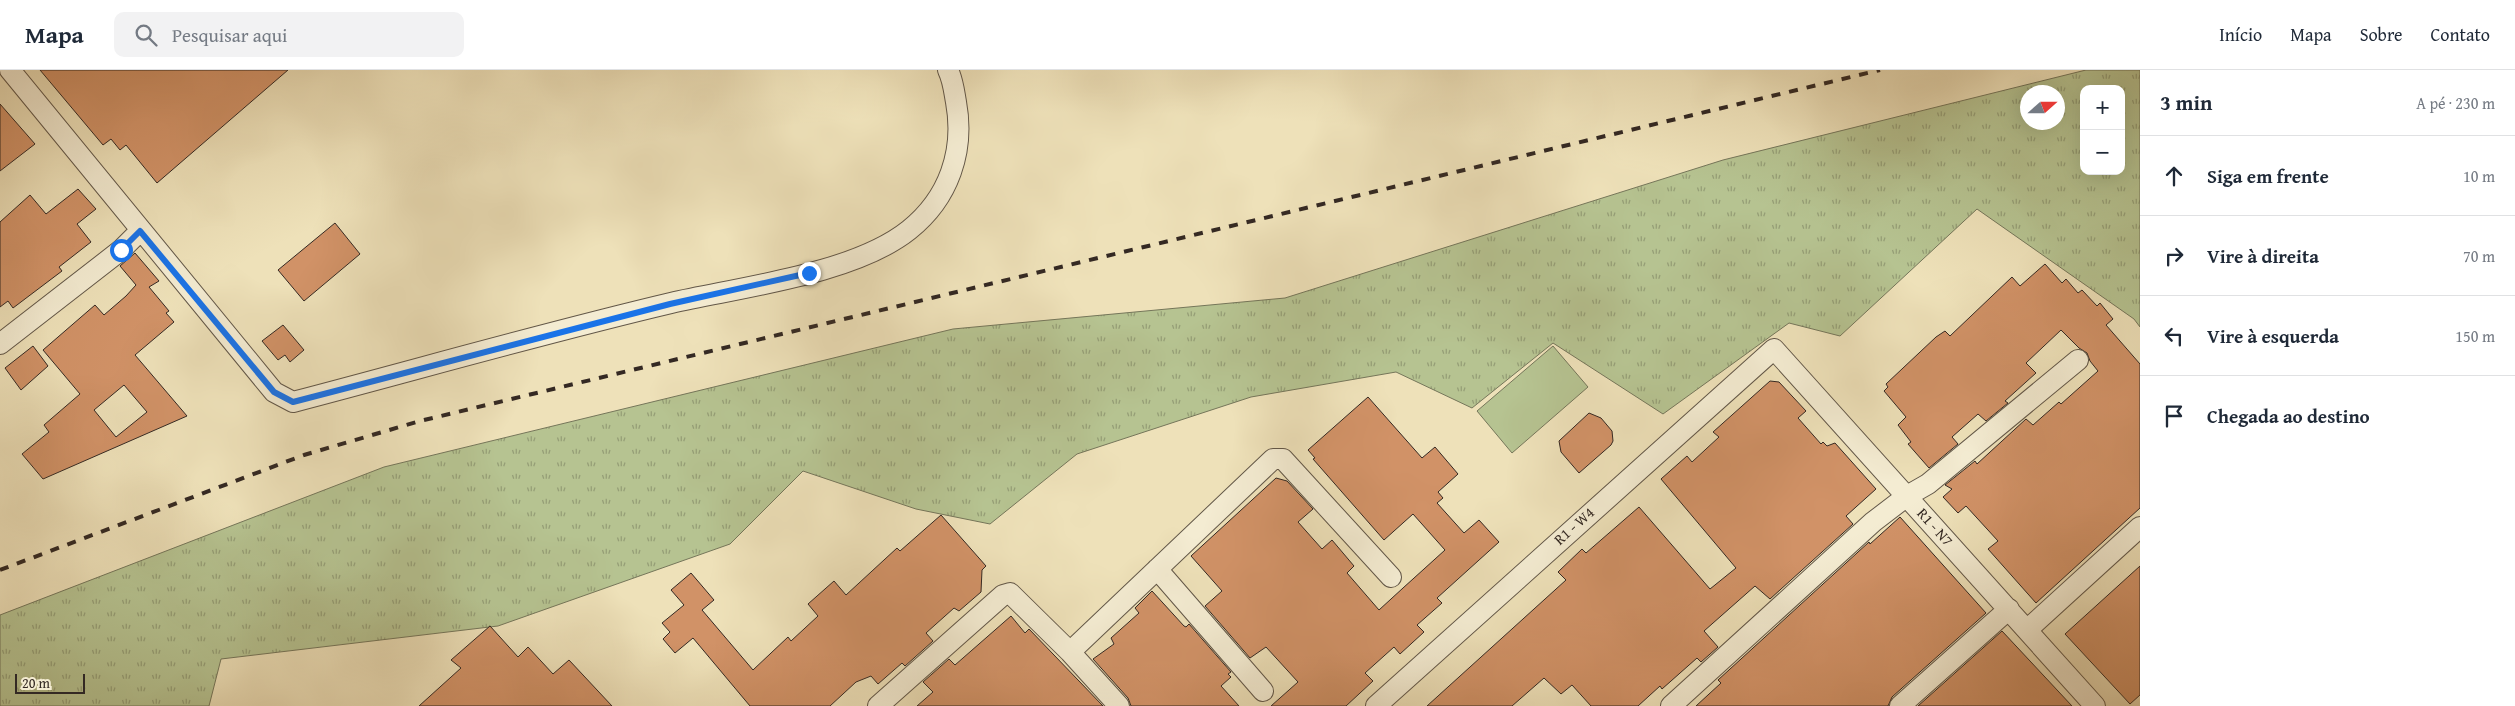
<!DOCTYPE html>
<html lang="pt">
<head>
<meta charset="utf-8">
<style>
  :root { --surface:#fff; --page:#f2f2f3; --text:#1f2937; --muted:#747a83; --line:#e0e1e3 }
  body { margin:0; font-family:"Gentium Book Plus",serif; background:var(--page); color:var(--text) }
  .controls { position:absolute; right:15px; top:15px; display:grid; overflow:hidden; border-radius:10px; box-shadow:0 5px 20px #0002 }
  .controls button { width:45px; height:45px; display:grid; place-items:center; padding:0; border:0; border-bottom:1px solid var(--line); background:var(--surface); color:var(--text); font:25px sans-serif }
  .compass { position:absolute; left:2020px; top:15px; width:45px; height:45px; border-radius:50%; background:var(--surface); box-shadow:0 5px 20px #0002; rotate:69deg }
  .scale { position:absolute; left:15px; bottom:12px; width:70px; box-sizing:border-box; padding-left:5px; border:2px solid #342923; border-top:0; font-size:14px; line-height:18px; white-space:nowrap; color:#342923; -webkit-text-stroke:4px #f4ecd2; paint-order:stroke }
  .stop { position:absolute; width:15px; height:15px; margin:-11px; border:4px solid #1a73e8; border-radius:50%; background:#fff }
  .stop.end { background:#1a73e8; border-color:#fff; box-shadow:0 1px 5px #0008 }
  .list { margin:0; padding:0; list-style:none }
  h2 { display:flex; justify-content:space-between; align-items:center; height:65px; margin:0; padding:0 20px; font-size:21px }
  h2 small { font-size:16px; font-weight:400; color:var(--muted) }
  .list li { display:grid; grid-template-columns:32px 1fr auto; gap:15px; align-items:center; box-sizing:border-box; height:80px; padding:0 20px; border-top:1px solid var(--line) }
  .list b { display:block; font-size:19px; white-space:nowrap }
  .list em { font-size:16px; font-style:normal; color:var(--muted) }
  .icon { flex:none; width:28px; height:28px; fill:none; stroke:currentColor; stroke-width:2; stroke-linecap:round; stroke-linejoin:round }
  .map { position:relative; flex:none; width:2140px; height:636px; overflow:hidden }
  header { display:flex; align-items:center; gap:30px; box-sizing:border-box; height:70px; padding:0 25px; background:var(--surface); border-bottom:1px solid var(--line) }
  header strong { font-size:24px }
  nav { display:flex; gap:28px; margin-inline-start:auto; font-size:18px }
  .search { width:350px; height:45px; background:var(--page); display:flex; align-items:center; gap:12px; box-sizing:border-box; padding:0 18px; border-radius:10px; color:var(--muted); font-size:19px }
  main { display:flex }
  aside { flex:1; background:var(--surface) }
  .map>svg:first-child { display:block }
</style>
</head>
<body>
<header>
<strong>Mapa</strong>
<div class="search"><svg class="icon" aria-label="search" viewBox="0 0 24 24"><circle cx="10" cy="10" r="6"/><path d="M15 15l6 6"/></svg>Pesquisar aqui</div>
<nav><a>Início</a><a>Mapa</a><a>Sobre</a><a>Contato</a></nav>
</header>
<main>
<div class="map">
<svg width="2140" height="636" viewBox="0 0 2140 636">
  <defs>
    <pattern id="grass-tufts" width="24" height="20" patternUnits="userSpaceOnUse" patternTransform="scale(1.25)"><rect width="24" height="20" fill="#b6c391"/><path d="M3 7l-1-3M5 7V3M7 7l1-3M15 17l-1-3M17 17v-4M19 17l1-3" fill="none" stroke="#959e76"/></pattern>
  </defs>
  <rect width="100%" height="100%" fill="#eee1b9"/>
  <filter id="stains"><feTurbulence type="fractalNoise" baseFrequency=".004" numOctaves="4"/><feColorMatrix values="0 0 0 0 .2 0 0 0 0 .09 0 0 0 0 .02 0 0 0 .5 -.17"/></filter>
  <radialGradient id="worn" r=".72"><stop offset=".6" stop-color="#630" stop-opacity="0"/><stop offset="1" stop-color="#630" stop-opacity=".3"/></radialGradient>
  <path fill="url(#grass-tufts)" stroke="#75765a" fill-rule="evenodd" d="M 2086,0 L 2140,0 L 2140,257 L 2134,249 L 1977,139 L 1840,266 L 1789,253 L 1663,344 L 1553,273 L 1472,338 L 1396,302 L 1251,327 L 1077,384 L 990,454 L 916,439 L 803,401 L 730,474 L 498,556 L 221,589 L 209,636 L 0,636 L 0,545 L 384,397 L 953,259 L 1285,228 L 1723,90 ZM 2084,19 L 2121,19 L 2121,101 L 2084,101 ZM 2028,22 L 2058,22 L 2058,52 L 2028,52 Z"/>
  <path fill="#b6c391" stroke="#75765a" d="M 1553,276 L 1588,317 L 1512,383 L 1477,341 Z"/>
  <path fill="#d19267" stroke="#342923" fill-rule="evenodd" d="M 40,0 L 288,0 L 157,113 L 126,75 L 120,80 L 111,69 L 103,75 Z
    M 0,34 L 35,74 L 0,101 Z
    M 78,119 L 96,139 L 77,154 L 91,172 L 59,197 L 62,201 L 13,238 L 8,231 L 0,237 L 0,152 L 30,125 L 46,144 Z
    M 335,153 L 360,184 L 304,231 L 278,200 Z
    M 135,183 L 159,211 L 149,217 L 169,241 L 166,243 L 174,252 L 135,285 L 187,346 L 43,409 L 22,384 L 49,362 L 44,355 L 80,324 L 43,280 L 95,235 L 104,245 L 126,226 L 136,215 L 120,196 ZM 124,315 L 147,342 L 116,367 L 94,340 Z
    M 2045,194 L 2062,213 L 2066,209 L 2078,223 L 2082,220 L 2097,236 L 2100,233 L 2113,249 L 2106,255 L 2140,294 L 2140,438 L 2036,533 L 1988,479 L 1998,471 L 1966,436 L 1958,443 L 1943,427 L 1952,419 L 1945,415 L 1975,391 L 1977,394 L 2026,349 L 2033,355 L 2059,332 L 2061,334 L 2098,301 L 2090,291 L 2087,283 L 2079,278 L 2061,260 L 2026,293 L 2036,303 L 2005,331 L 2008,333 L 1986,351 L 1978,344 L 1952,367 L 1958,374 L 1929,398 L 1908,374 L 1911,372 L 1898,355 L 1906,347 L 1884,321 L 1888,317 L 1886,314 L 1936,267 L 1945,261 L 1950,266 L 2012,207 L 2020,216 Z
    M 283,255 L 304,280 L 290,292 L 285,285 L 278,290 L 262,271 Z
    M 33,276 L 48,296 L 21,320 L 5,298 Z
    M 1770,311 L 1779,312 L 1806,341 L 1798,348 L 1821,374 L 1823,372 L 1827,376 L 1835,373 L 1876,419 L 1846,446 L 1853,454 L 1770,529 L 1755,516 L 1704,561 L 1718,577 L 1701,592 L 1697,588 L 1662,619 L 1660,616 L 1638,636 L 1591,636 L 1572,615 L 1561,624 L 1544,608 L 1512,636 L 1427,636 L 1566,510 L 1558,502 L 1582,479 L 1586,483 L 1639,437 L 1710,519 L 1736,498 L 1661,409 L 1687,386 L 1692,392 L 1719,367 L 1713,362 Z
    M 1368,327 L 1422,388 L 1435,377 L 1458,404 L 1438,422 L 1443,428 L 1437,433 L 1464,463 L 1479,450 L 1499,472 L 1437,528 L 1442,533 L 1417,555 L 1424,562 L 1400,584 L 1394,577 L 1365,603 L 1373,611 L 1346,636 L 1271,636 L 1298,612 L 1266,577 L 1250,588 L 1205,536 L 1222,521 L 1191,486 L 1276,408 L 1287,411 L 1313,439 L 1298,452 L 1322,479 L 1332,470 L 1354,496 L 1347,503 L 1379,540 L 1403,518 L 1445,480 L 1413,444 L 1384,470 L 1313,389 L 1315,388 L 1308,380 Z
    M 1589,343 L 1601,348 L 1612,361 L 1613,371 L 1611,375 L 1579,403 L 1561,382 L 1559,371 Z
    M 941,445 L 986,496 L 982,500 L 981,522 L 959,541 L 954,538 L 926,563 L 933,571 L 905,596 L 902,593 L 878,614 L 871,606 L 856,612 L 830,636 L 750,636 L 693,568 L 675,583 L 663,569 L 670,562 L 662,553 L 684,535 L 671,520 L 691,503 L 714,530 L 702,540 L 753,600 L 788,567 L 791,571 L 818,546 L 808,534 L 834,511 L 846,525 L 897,478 L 900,481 Z
    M 1900,447 L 1986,543 L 1892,627 L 1888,636 L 1696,636 L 1721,613 L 1718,610 L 1869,472 L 1870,474 Z
    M 2140,496 L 2140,625 L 2130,634 L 2065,564 Z
    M 1152,521 L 1184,556 L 1186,557 L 1189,554 L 1231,602 L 1228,604 L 1231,607 L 1221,616 L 1239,636 L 1131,636 L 1128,628 L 1093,589 L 1114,574 L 1111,568 L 1139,543 L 1135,538 Z
    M 1011,546 L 1025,563 L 1029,559 L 1103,636 L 917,636 L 933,622 L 923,612 L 949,589 L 955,595 Z
    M 490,556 L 518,587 L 528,577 L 553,604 L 569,590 L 612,636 L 419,636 L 461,598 L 451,590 Z
    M 2002,561 L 2072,636 L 1918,636 Z"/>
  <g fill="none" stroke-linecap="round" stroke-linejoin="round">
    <g stroke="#625748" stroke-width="22">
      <path id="minor" d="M 10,0 L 274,322 L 293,332 C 419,299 544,263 671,233 C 741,217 854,204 909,160 C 949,128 965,81 956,32 C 954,21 953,10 948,0
        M 0,274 L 121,180 L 140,161
        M 1157,499 L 1263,621
        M 2028,559 L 2140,457
        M 1070,582 L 1273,389 L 1283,389 L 1391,507
        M 878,636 L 1003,525 L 1010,523 L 1070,582 L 1119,636
        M 1376,636 L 1774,279 L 2095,636
        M 1671,636 L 1873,452 L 1907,426 L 1928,414 L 2078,290
        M 1900,636 L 2009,539"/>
    </g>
    <use href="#minor" stroke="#f4ecd2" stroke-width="20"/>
    <path stroke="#342923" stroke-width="4" stroke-dasharray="9 9" stroke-linecap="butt" d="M 0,500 L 304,385 L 420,351 L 1880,0"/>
  </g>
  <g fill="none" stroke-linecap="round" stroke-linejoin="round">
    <path stroke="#1a73e8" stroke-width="6" d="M 121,180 L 140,161 L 274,322 L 293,332 L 670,234 L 809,203"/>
  </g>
  <g text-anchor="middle" stroke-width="4" stroke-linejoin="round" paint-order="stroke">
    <g font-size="15" fill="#342923" stroke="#f4ecd2">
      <text transform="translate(1574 456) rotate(-42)" y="5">R1 - W4</text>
      <text transform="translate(1935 457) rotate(48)" y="5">R1 - N7</text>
    </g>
  </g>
  <rect width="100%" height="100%" filter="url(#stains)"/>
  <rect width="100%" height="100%" fill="url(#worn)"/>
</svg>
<div class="controls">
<button>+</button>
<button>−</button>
</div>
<svg class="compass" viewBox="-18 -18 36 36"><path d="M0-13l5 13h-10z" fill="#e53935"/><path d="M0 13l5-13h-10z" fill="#747a83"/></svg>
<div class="scale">20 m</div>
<div class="stop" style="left:121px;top:180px"></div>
<div class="stop end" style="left:809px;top:203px"></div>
</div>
<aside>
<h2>3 min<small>A pé · 230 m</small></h2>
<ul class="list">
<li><svg class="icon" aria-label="ahead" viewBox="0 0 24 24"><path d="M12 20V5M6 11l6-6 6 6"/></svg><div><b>Siga em frente</b></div><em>10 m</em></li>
<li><svg class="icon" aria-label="right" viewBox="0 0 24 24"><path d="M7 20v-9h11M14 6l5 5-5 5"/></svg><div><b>Vire à direita</b></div><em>70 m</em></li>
<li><svg class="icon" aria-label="left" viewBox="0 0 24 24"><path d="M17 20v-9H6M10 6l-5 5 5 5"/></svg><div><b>Vire à esquerda</b></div><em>150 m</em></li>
<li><svg class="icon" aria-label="arrive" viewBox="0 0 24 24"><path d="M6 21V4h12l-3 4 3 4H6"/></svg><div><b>Chegada ao destino</b></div></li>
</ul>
</aside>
</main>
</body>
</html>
